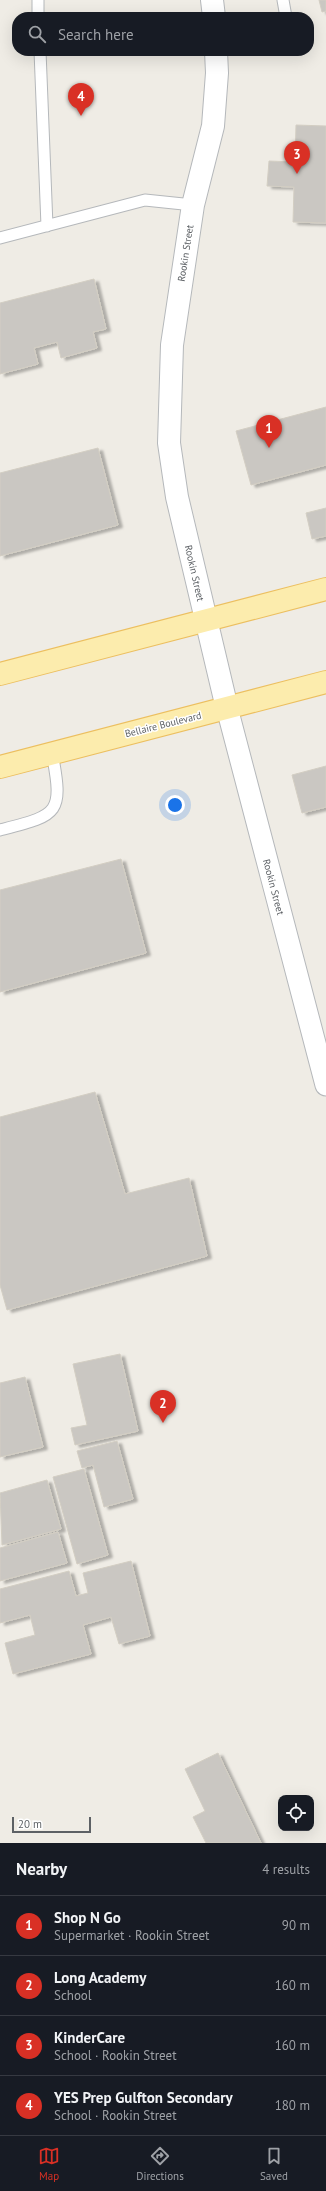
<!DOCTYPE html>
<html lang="en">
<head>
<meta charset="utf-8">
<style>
  :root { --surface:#171b24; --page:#20242c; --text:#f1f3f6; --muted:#9ea1a6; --line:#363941; --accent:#d93025 }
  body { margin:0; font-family:"PT Sans",sans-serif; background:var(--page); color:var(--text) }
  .controls { position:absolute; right:12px; bottom:12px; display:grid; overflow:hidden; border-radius:8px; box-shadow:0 4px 16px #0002 }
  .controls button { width:36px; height:36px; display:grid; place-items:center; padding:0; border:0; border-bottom:1px solid var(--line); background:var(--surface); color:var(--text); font:20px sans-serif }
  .scale { position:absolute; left:12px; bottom:10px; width:79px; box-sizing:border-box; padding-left:4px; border:2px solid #5d6165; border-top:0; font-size:11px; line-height:14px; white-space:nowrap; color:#5d6165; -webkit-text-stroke:3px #fff; paint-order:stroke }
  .you { position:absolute; left:175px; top:805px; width:14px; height:14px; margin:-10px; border:3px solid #fff; border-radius:50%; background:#1a73e8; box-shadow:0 0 0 6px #1a73e833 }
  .badge { display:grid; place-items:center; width:26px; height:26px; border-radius:50%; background:var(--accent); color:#fff; font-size:13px; font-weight:700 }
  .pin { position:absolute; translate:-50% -33px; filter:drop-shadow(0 1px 2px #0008) }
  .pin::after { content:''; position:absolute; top:21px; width:14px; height:12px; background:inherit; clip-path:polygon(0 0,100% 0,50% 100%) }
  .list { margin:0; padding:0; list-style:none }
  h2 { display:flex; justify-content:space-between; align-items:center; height:52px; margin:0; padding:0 16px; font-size:17px }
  h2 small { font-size:13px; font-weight:400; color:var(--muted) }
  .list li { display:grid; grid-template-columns:26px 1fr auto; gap:12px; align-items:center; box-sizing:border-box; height:60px; padding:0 16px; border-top:1px solid var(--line) }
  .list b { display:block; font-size:15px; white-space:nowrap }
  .list p { margin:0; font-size:13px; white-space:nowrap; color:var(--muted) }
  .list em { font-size:13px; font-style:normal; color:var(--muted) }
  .icon { flex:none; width:22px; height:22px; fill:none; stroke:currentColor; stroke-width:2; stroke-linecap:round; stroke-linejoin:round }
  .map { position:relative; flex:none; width:326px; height:1843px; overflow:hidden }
  .search { position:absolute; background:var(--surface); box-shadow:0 4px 16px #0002; left:12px; right:12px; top:12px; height:44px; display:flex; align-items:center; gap:10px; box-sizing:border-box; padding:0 14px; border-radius:16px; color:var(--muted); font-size:15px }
  .sheet { height:292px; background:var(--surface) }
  nav { display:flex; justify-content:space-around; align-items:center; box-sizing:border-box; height:56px; border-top:1px solid var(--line); background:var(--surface); font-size:11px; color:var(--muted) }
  nav a { display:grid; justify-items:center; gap:2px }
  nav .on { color:var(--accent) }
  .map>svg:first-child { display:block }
</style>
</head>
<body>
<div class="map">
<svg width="326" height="1843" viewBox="0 0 326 1843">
  <defs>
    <filter id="shadow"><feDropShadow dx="4.5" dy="2.5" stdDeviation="1" flood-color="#0004"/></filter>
  </defs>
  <rect width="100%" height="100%" fill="#efece5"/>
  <path fill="#cac7c2" stroke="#d3cec3" filter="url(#shadow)" d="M 319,0 L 326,0 L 326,11 L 322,12 Z
    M 296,125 L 326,126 L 326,223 L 293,222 L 294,187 L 267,186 L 269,161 L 295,162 Z
    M 94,279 L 106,329 L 93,332 L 97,348 L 61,358 L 57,342 L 34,348 L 38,364 L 0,374 L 0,303 Z
    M 326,407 L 326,465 L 251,485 L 236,431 Z
    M 98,448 L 118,525 L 0,556 L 0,473 Z
    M 326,508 L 326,536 L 312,539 L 306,513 Z
    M 326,766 L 326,807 L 302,813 L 292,775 Z
    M 121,859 L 146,953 L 0,992 L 0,890 Z
    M 95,1092 L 125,1194 L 189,1178 L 207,1256 L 7,1310 L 0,1285 L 0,1117 Z
    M 120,1354 L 138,1431 L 75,1445 L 71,1428 L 87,1425 L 73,1364 Z
    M 25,1377 L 43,1447 L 0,1457 L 0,1383 Z
    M 117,1441 L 133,1499 L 104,1507 L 93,1465 L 82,1468 L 77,1451 Z
    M 84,1469 L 108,1555 L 77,1564 L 53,1477 Z
    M 47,1480 L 61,1529 L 2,1545 L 0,1493 Z
    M 58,1532 L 67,1563 L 0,1581 L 0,1548 Z
    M 131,1561 L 150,1636 L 119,1644 L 111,1617 L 83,1625 L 91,1654 L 13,1674 L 5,1643 L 35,1635 L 30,1615 L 0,1623 L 0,1589 L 69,1571 L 76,1596 L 88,1593 L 83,1573 Z
    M 218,1753 L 261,1843 L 206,1843 L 193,1817 L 205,1811 L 185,1769 Z"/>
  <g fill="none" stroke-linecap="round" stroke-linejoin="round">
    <g stroke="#b5b8bb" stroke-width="13">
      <path id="service" d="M 38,0 L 38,17
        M 283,0 L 286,17
        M 40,51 L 47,226
        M 0,238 L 145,200 L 193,205
        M 0,830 C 58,815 64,815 52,753"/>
    </g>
    <g stroke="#b5b8bb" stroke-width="23">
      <path id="minor" d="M 227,708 L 326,1085"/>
    </g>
    <g stroke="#b5b8bb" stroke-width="24">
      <path id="tertiary" d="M 212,0 L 214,17
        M 216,51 L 217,73 L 213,126 L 193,205 L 172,345 L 169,443 L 177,497 L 227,708"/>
    </g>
    <g stroke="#ecbf60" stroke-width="24">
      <path id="primary" d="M 0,674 L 326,589
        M 0,767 L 326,682"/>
    </g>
    <use href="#service" stroke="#fff" stroke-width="11"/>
    <use href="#minor" stroke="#fff" stroke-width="21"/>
    <use href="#tertiary" stroke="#fff" stroke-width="22"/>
    <use href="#primary" stroke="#fcecad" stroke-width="22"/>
  </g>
  <g text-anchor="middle" stroke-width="3" stroke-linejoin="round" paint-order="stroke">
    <g font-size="10" fill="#5d6165" stroke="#fff">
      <text transform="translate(185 253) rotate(-81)" y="4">Rookin Street</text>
      <text transform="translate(195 573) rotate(77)" y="4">Rookin Street</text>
      <text transform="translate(163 724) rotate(-14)" y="4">Bellaire Boulevard</text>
      <text transform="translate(274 887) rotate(75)" y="4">Rookin Street</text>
    </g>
  </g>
</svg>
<div class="controls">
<button><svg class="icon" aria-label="locate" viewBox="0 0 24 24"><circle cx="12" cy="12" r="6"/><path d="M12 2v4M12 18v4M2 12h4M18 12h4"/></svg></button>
</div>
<div class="scale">20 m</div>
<div class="you"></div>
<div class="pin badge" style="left:269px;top:448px">1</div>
<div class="pin badge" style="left:163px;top:1423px">2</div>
<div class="pin badge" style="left:297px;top:174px">3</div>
<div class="pin badge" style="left:81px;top:116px">4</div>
<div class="search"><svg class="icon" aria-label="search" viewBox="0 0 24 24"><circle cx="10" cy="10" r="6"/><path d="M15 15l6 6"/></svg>Search here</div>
</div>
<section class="sheet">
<h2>Nearby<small>4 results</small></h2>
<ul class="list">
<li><span class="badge">1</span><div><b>Shop N Go</b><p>Supermarket · Rookin Street</p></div><em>90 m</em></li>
<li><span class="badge">2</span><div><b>Long Academy</b><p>School</p></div><em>160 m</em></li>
<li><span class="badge">3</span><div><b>KinderCare</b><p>School · Rookin Street</p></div><em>160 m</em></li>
<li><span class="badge">4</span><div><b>YES Prep Gulfton Secondary</b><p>School · Rookin Street</p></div><em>180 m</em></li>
</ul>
</section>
<nav>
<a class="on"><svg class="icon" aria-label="map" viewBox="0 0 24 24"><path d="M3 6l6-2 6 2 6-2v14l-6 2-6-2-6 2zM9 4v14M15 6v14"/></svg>Map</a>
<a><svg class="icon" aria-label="directions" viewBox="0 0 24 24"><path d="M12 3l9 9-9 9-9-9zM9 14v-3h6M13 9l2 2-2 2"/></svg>Directions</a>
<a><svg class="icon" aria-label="saved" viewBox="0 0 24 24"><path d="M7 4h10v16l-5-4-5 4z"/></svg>Saved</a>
</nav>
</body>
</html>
